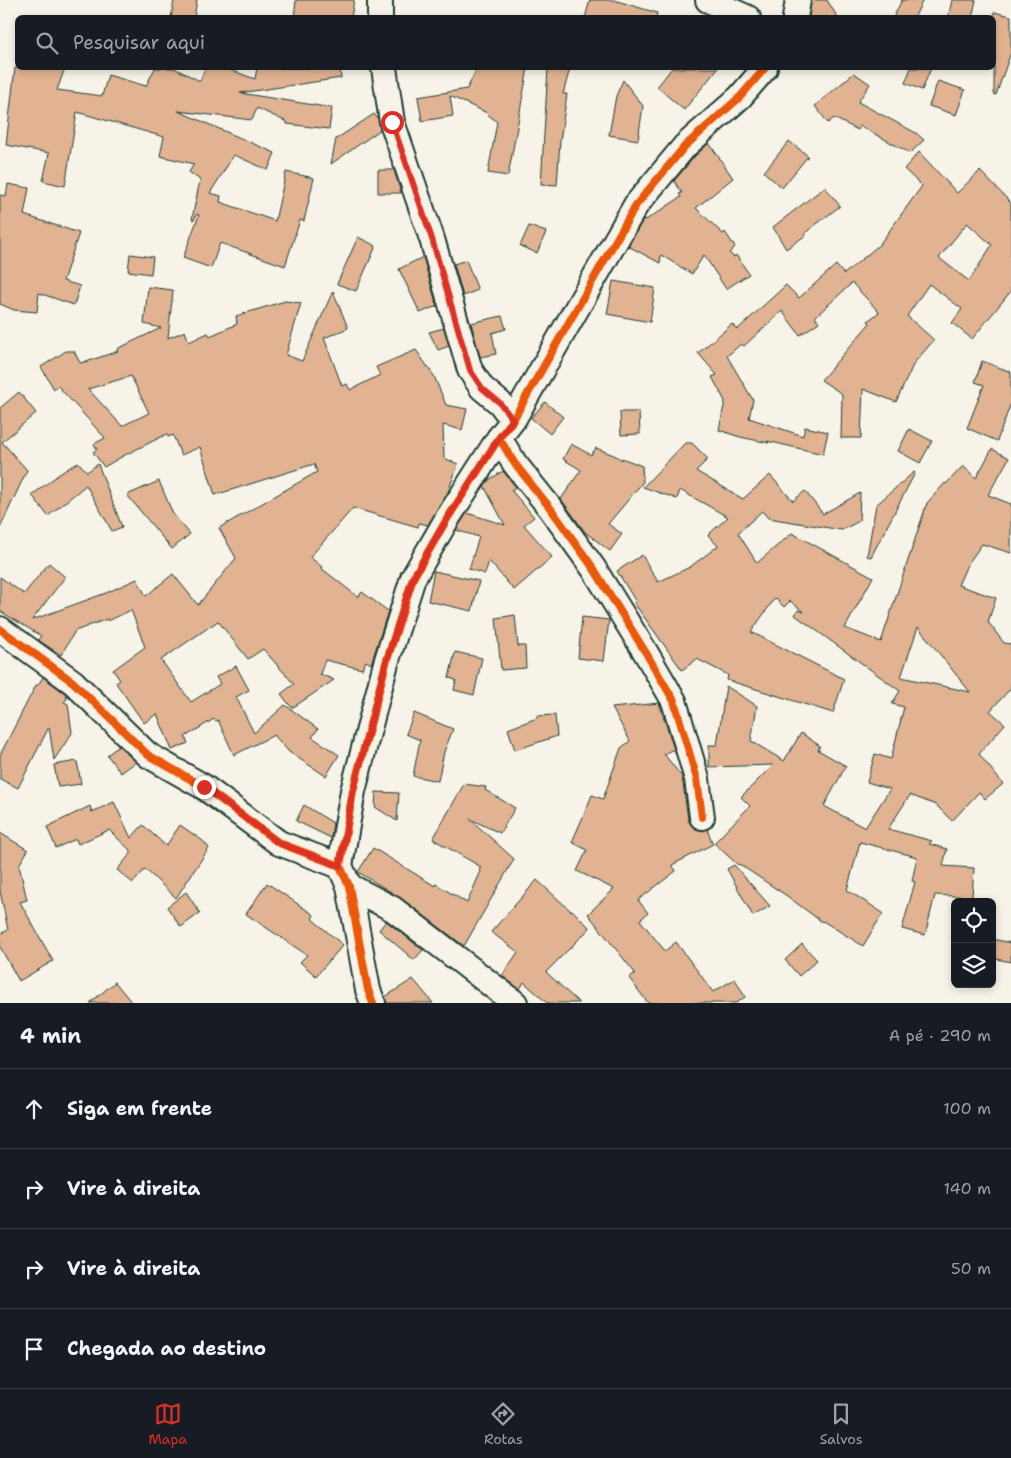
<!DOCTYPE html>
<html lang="pt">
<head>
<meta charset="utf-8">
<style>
  :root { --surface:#171b24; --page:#242831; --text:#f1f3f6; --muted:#9ea1a6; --line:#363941; --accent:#d93025 }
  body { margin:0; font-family:"Shantell Sans",sans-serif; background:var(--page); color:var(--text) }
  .controls { position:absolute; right:15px; bottom:15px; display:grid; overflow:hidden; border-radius:8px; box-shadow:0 2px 8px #0003 }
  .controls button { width:45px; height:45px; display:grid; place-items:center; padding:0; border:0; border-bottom:1px solid var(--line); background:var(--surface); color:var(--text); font:25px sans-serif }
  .stop { position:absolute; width:15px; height:15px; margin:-11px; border:4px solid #d93025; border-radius:50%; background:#fff }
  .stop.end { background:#d93025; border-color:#fff; box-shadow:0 1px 5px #0008 }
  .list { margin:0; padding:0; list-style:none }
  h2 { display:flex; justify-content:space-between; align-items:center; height:65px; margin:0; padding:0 20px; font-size:21px }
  h2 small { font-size:16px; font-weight:400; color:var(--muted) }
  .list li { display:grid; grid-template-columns:32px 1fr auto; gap:15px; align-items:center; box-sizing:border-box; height:80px; padding:0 20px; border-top:1px solid var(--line) }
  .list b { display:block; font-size:19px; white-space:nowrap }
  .list em { font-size:16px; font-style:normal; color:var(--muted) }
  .icon { flex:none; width:28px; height:28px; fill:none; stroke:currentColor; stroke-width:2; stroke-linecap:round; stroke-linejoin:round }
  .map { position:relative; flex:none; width:1011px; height:1003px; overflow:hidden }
  .search { position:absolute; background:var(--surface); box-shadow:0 2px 8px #0003; left:15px; right:15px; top:15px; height:55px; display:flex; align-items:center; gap:12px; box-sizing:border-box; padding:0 18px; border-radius:8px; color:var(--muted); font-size:19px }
  .sheet { height:385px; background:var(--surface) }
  nav { display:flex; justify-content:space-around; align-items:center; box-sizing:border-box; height:70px; border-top:1px solid var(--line); background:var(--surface); font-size:14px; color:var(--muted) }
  nav a { display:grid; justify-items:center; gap:2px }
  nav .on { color:var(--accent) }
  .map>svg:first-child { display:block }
</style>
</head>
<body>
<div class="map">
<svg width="1011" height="1003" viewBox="0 0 1011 1003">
  <rect width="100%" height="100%" fill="#f7f3e8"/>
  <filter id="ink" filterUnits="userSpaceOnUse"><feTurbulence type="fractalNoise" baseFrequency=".02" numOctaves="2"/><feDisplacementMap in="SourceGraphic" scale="10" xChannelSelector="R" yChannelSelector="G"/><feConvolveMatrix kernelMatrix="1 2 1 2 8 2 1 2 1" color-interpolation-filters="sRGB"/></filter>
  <g filter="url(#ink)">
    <path fill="#e1b392" stroke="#1f3d34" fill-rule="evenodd" d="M 174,0 L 197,0 L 194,18 L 171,18 Z
      M 296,0 L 354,0 L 351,18 L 294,18 Z
      M 590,0 L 614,0 L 657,13 L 656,18 L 585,18 Z
      M 811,0 L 827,0 L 838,18 L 809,18 Z
      M 902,0 L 923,0 L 914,18 L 893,18 Z
      M 952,0 L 976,0 L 972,18 L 948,18 Z
      M 994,12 L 1011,16 L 1011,52 L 996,95 L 994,94 Z
      M 15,68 L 65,68 L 57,90 L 102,96 L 108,75 L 146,86 L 155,68 L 174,68 L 200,81 L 205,68 L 225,68 L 255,79 L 257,68 L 340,68 L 341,78 L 240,93 L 332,108 L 329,129 L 287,124 L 287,122 L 257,108 L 252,120 L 178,111 L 275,153 L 268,170 L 234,155 L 210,193 L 221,196 L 220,202 L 275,221 L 286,172 L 314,178 L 304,221 L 300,220 L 285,266 L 220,243 L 211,268 L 183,258 L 199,215 L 197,214 L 194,220 L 192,219 L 200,180 L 189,172 L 194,164 L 160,156 L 164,137 L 77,112 L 65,186 L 43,181 L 49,153 L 6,145 Z
      M 477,68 L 528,68 L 508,176 L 488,173 L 497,122 L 485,112 L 450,96 L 453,116 L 422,121 L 418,97 L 467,89 Z
      M 548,68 L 570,68 L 563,94 L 567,94 L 560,141 L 557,185 L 541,184 Z
      M 672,68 L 718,68 L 684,110 L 657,87 Z
      M 911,68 L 931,68 L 922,90 L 905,83 Z
      M 854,73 L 870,84 L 858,102 L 916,133 L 924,140 L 910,153 L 860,126 L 858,130 L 834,118 L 828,123 L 815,106 Z
      M 623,80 L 643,106 L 638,140 L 609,135 L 616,96 Z
      M 938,81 L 965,90 L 956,115 L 929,106 Z
      M 374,114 L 378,119 L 380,130 L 331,164 L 336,139 Z
      M 789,141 L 808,156 L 782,188 L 764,172 Z
      M 709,143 L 733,178 L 696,208 L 723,234 L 725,232 L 735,247 L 729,253 L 734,257 L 736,255 L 749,274 L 726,289 L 704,255 L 692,274 L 661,255 L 660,263 L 628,246 L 644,218 L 646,220 L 681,197 L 679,194 L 682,193 L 674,181 L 695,156 Z
      M 919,152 L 957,193 L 980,171 L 1011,203 L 1011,291 L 972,339 L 952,323 L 962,309 L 929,284 L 907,316 L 934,340 L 914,363 L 896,402 L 863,389 L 861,438 L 841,438 L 842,394 L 821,380 L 870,323 L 868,321 L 879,312 L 852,283 L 815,317 L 819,322 L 800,335 L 782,311 L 744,346 L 741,344 L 727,356 L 753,400 L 749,418 L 803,436 L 805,427 L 828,432 L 823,454 L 767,441 L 769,443 L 740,437 L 719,430 L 725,401 L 712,377 L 717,375 L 698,353 L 732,324 L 737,330 L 786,285 L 799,298 L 836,265 L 844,274 L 879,245 L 922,186 L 904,169 ZM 967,223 L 992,245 L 969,281 L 939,258 Z
      M 378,170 L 394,170 L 401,193 L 378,193 Z
      M 8,184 L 29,188 L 24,215 L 79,233 L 63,281 L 80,286 L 74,305 L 39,293 L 37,312 L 14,310 L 0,304 L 0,195 L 6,196 Z
      M 825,187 L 840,206 L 805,233 L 806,235 L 786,249 L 773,227 Z
      M 529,226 L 546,232 L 537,253 L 520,246 Z
      M 358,237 L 376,246 L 356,291 L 337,284 Z
      M 130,254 L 153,257 L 151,274 L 128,271 Z
      M 423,257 L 437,306 L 420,313 L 399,269 Z
      M 466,260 L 478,290 L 463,296 L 454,264 Z
      M 613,281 L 655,288 L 650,322 L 607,314 Z
      M 148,287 L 173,290 L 168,338 L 185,331 L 189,342 L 208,333 L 210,336 L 237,324 L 236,316 L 285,301 L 301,303 L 286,355 L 302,361 L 333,291 L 348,328 L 324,338 L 342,386 L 347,384 L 350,390 L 380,375 L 376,367 L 416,350 L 434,376 L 446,405 L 467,409 L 462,430 L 443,425 L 444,458 L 458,464 L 448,492 L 428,525 L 419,523 L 418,527 L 353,508 L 310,557 L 322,567 L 321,568 L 358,597 L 362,592 L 388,611 L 371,664 L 366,661 L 362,669 L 325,660 L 320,674 L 334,680 L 292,708 L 281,694 L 294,684 L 263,649 L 248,659 L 218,621 L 161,660 L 191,702 L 220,684 L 216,677 L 236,666 L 249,690 L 236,697 L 254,733 L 285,705 L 318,729 L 312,737 L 339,755 L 326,776 L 289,752 L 274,735 L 234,755 L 218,720 L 216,721 L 214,719 L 185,737 L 188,743 L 172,750 L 157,714 L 144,723 L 116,683 L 120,680 L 113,670 L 145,647 L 131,610 L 108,621 L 107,619 L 75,631 L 61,655 L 38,640 L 41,636 L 0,611 L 0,577 L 24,594 L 49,563 L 65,577 L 32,620 L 106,593 L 137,579 L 146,596 L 173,574 L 198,605 L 236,558 L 219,528 L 317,472 L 314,464 L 215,495 L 200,447 L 181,455 L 173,435 L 168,437 L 167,434 L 123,456 L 104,467 L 93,452 L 97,449 L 94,444 L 105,438 L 58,386 L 54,389 L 41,367 L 66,351 L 74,351 L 80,363 L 87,361 L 86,362 L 118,351 L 117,349 L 161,328 L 144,324 ZM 131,376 L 149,413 L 122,426 L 88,389 Z
      M 502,316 L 506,329 L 492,333 L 496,354 L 480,357 L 471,323 Z
      M 444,328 L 449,346 L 438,350 L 429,332 Z
      M 982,361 L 1011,372 L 1011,403 L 997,441 L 967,428 L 984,385 L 975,382 Z
      M 19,392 L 36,413 L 2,442 L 27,470 L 0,528 L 0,408 Z
      M 545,402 L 563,417 L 550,434 L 531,418 Z
      M 620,412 L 639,412 L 640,434 L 621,435 Z
      M 909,429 L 932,441 L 920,463 L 898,451 Z
      M 685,443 L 692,443 L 708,459 L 696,471 L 743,499 L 770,475 L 793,501 L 805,491 L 823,514 L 860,493 L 859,521 L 842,530 L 768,518 L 762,511 L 738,533 L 757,563 L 792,533 L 873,577 L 845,628 L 881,642 L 927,503 L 945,483 L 946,484 L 963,466 L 976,478 L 992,449 L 1009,458 L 988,495 L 1011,504 L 1011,553 L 982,544 L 967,565 L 958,585 L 996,598 L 988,622 L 1004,643 L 1011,644 L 1011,688 L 990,711 L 1005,724 L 979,754 L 1003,784 L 985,799 L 979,792 L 952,821 L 936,805 L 910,795 L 888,829 L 932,841 L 929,844 L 947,849 L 943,866 L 974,868 L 972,897 L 935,895 L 925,935 L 902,929 L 915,882 L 912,881 L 917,857 L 860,842 L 847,890 L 883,913 L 863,946 L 823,921 L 822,922 L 787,896 L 739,864 L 738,865 L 714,843 L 750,806 L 741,797 L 773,765 L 709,767 L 709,745 L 717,745 L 726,686 L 757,706 L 751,741 L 784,761 L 801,733 L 820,746 L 818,750 L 846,766 L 824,806 L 865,828 L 890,789 L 867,782 L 875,754 L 891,759 L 904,707 L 892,704 L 900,691 L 795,615 L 798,610 L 804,612 L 790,601 L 784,607 L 775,598 L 751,632 L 844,679 L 833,713 L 727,680 L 728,675 L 697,659 L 682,670 L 634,603 L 636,602 L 617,571 L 642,555 L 658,582 L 690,567 L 718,546 L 708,535 L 728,517 L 680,490 L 677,499 L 643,487 ZM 918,627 L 970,692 L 901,677 Z
      M 571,444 L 591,455 L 596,448 L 616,456 L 622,460 L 622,458 L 642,466 L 643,482 L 608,524 L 622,534 L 610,551 L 585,532 L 561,499 L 581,470 L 563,459 Z
      M 78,462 L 87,472 L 98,464 L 122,527 L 112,531 L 86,485 L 48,516 L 32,495 L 58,475 Z
      M 503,471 L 516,487 L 511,490 L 534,517 L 524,525 L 552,557 L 514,590 L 489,561 L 485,574 L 469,569 L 479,537 L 456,530 L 467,513 L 505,525 L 484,486 L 489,480 Z
      M 914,472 L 915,473 L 871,557 L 867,556 L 876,505 Z
      M 159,481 L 173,514 L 190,534 L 172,549 L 127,495 Z
      M 434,571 L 479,581 L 472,611 L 428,601 Z
      M 515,615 L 518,646 L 525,646 L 526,668 L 501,670 L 496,618 Z
      M 582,617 L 609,620 L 604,661 L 578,658 Z
      M 455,652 L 482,658 L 474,695 L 454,690 L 456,680 L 449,678 Z
      M 43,677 L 66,694 L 67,699 L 64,702 L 68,704 L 72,733 L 54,760 L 49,727 L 18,788 L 0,779 L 0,755 L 36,685 L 38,685 Z
      M 659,703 L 674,749 L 664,754 L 682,777 L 688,819 L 691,825 L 696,829 L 703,831 L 707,829 L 713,844 L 672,865 L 676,871 L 638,900 L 648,913 L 640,920 L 665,951 L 676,942 L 713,992 L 735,979 L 745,997 L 736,1003 L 648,1003 L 629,978 L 635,973 L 588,914 L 614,889 L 577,871 L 587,850 L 572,842 L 583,817 L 592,795 L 603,799 L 621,748 L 630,741 L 612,708 Z
      M 414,713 L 453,729 L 444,752 L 438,781 L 413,776 L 420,740 L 406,734 Z
      M 555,715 L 557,736 L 515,750 L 508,729 L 537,718 L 537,716 Z
      M 119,746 L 136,762 L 121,773 L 107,755 Z
      M 77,761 L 81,784 L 58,787 L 54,765 Z
      M 464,784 L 486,787 L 485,790 L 515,808 L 500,833 L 470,819 L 514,859 L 464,946 L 401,898 L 358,872 L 373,848 L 435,886 L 436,884 L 467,903 L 481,871 L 479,870 L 481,867 L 433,839 Z
      M 376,792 L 399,793 L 397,821 L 375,807 Z
      M 114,802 L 131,838 L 143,825 L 166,846 L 180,825 L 203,841 L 209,848 L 176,898 L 145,869 L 133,883 L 117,870 L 132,852 L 109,830 L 78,844 L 76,839 L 56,848 L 47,827 L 90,806 L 92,812 Z
      M 304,805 L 333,823 L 331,838 L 296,821 Z
      M 0,833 L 28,850 L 19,865 L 27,900 L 20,902 L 53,961 L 19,981 L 0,947 L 0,934 L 8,930 L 0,891 Z
      M 734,865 L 770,906 L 753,916 L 727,869 Z
      M 537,880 L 571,911 L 572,910 L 590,928 L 546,972 L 579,1003 L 547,1003 L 524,982 L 520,989 L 502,976 L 518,952 L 491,932 Z
      M 267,883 L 314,915 L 312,919 L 343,945 L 316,976 L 300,962 L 307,955 L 246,914 Z
      M 186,892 L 200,913 L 181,927 L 167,907 Z
      M 386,921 L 423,950 L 414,960 L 379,930 Z
      M 992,939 L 1011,943 L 1011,962 L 992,958 Z
      M 802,944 L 817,960 L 799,976 L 785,960 Z
      M 413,979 L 433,1003 L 386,1003 L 385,997 Z
      M 115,982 L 132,1003 L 90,1003 Z"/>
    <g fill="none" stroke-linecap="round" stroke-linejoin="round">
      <g stroke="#1f3d34" stroke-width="28">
        <path id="minor" d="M 380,0 L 380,18
          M 708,0 L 748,18
          M 795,18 L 798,0
          M 384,68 L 392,122 L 432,239 L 470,370 L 482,388 L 500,403 L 513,420
          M 499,438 L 515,464 L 551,509 L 594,569 L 646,653 L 674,701 L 697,779 L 702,817
          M 0,629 L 73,682 L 148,755 L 204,787 L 279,843 L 340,866
          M 349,886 L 393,909 L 515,1003
          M 373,1003 L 368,990 L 349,886 L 340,866 L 353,791 L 386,663 L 413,578 L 447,519 L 499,438 L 513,420 L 636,205 L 685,146 L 740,97 L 765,68"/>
      </g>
      <use href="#minor" stroke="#f7f3e8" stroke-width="24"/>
      <g stroke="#f7f3e8" stroke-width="11">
        <path id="cycleway" d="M 499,438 L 515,464 L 551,509 L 594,569 L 646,653 L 674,701 L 697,779 L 702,817
          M 0,629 L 73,682 L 148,755 L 204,787 L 279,843 L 340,866
          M 373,1003 L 368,990 L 349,886 L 340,866 L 353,791 L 386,663 L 413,578 L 447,519 L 499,438 L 513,420 L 636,205 L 685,146 L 740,97 L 765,68"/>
      </g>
      <use href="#cycleway" stroke="#e8590c" stroke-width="8"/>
    </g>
  </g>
  <g fill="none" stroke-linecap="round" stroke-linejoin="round" filter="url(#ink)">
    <path stroke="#d93025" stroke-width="6" d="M 204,787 L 279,843 L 340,866 L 353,791 L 386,663 L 413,578 L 447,519 L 499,438 L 513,420 L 500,403 L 482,388 L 470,370 L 432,239 L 392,122"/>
  </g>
</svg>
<div class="controls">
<button><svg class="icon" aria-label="locate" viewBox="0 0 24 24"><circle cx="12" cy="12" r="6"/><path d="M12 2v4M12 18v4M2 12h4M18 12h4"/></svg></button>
<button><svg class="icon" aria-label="layers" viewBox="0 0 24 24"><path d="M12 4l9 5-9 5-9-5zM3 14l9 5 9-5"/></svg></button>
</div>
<div class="stop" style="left:392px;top:122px"></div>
<div class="stop end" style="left:204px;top:787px"></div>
<div class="search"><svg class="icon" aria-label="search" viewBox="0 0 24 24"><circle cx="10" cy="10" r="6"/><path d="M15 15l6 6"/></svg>Pesquisar aqui</div>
</div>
<section class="sheet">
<h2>4 min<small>A pé · 290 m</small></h2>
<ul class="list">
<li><svg class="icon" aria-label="ahead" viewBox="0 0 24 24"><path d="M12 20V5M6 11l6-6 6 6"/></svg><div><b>Siga em frente</b></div><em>100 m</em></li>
<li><svg class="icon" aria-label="right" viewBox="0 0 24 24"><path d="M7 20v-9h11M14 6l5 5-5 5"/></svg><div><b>Vire à direita</b></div><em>140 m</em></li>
<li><svg class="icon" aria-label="right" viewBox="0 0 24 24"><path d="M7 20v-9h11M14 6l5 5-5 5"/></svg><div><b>Vire à direita</b></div><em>50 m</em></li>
<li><svg class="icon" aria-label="arrive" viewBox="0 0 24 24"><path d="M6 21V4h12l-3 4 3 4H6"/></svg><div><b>Chegada ao destino</b></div></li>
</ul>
</section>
<nav>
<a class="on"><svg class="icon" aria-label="map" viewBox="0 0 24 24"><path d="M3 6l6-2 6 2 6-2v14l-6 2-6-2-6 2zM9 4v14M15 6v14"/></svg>Mapa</a>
<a><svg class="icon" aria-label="directions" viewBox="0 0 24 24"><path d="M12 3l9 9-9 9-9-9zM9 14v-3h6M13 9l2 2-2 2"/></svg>Rotas</a>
<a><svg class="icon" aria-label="saved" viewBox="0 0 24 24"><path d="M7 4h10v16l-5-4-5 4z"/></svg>Salvos</a>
</nav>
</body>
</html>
